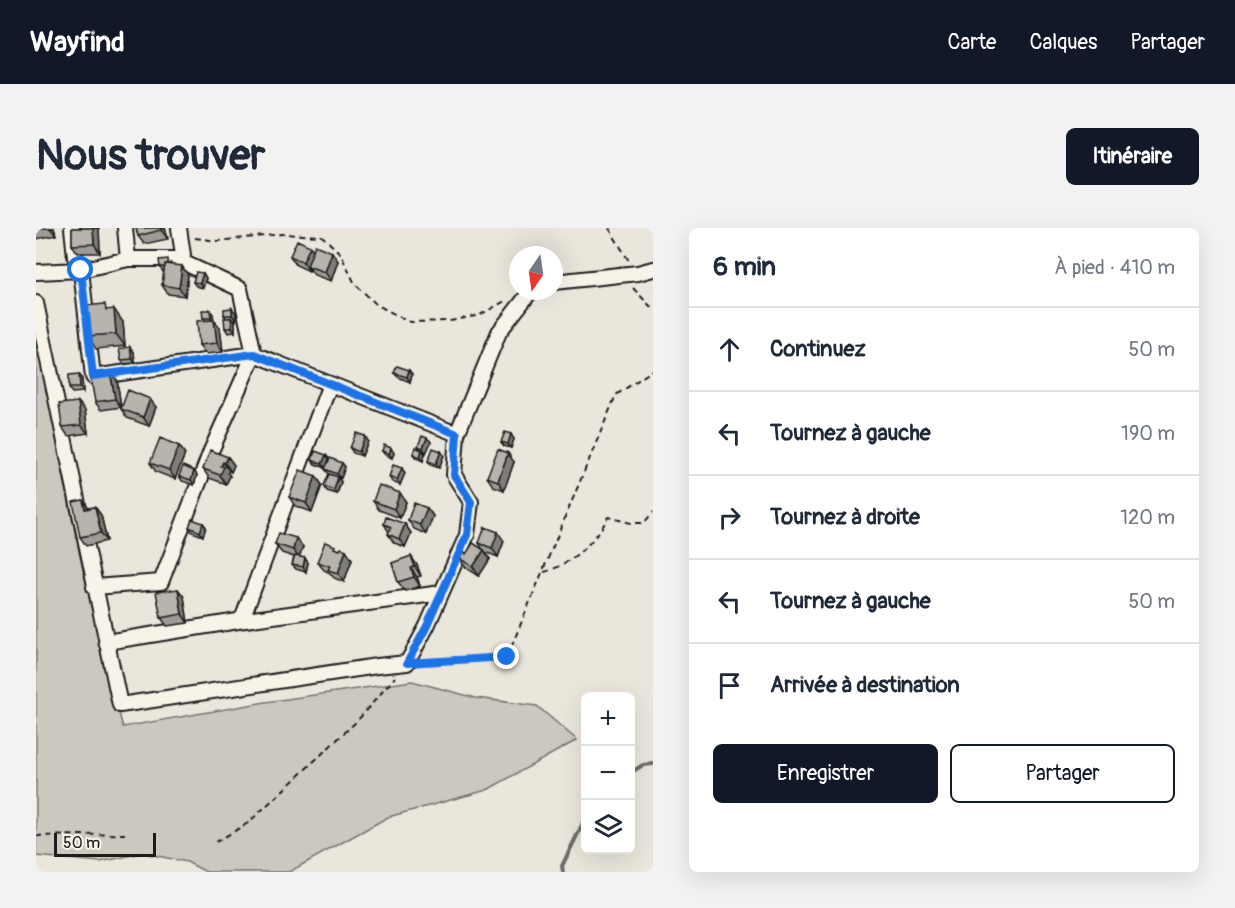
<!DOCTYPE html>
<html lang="fr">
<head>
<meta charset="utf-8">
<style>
  :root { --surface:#fff; --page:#f2f2f3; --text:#1f2937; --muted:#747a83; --line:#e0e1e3; --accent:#111827 }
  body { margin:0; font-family:Pangolin,sans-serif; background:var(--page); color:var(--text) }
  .controls { position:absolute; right:18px; bottom:18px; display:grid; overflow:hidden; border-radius:9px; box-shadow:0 6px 24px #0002 }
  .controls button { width:54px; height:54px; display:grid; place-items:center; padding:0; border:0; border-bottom:2px solid var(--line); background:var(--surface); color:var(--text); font:30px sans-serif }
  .compass { position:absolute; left:473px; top:18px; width:54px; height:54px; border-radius:50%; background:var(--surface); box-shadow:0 6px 24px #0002; rotate:193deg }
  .scale { position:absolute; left:18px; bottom:15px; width:102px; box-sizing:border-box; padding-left:6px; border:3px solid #1c1c1c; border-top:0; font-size:16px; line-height:21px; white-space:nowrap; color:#1c1c1c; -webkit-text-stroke:4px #f7f3e8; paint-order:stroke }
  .stop { position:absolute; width:18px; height:18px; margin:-14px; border:4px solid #1a73e8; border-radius:50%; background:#fff }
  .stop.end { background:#1a73e8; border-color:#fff; box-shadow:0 2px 6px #0008 }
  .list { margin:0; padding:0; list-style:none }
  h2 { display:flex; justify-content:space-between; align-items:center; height:78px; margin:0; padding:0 24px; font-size:26px }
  h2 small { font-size:20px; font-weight:400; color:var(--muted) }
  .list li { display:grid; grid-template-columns:39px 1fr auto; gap:18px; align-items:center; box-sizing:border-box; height:84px; padding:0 24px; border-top:2px solid var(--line) }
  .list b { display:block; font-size:22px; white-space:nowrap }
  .list em { font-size:20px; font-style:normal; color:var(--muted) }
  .actions { display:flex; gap:12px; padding:18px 24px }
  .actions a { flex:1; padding:14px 0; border:2px solid var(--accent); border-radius:9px; text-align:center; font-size:21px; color:var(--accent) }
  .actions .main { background:var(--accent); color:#fff }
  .icon { flex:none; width:33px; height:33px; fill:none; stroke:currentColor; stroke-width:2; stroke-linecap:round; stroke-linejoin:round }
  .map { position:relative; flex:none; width:617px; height:644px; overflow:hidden; border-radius:9px }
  header { display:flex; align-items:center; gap:36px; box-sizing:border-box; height:84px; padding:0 30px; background:var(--accent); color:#fff }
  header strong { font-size:28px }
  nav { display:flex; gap:33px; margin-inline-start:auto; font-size:21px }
  .intro { display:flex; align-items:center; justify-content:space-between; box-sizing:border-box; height:144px; padding:0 36px }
  h1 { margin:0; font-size:42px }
  .button { padding:15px 27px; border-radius:9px; background:var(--accent); color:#fff; font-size:21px; font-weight:700 }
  main { display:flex; gap:36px; padding:0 36px }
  aside { flex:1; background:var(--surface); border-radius:9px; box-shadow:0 6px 24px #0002 }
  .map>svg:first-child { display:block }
</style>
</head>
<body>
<header>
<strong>Wayfind</strong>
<nav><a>Carte</a><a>Calques</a><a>Partager</a></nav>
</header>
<div class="intro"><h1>Nous trouver</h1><a class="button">Itinéraire</a></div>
<main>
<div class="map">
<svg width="617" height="644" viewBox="0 0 617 644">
  <rect width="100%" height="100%" fill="#eae6dc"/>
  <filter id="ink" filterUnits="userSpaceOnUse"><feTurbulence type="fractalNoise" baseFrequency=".0167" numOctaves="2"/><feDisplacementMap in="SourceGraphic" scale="12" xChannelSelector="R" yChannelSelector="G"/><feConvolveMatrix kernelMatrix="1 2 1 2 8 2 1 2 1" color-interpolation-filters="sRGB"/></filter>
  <g filter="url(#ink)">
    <path fill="#ccc8c0" stroke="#74726e" stroke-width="1.5" d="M 0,108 C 26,239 49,371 87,499 L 230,474 L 376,453 L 440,470 L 501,478 L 541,512 L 451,562 L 352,589 L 253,644 L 170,644 L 151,634 L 107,625 L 64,634 L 0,628 Z"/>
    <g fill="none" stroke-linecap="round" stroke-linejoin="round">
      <path stroke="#6d6c68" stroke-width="4" d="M 594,545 L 607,537 L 617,536
        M 527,644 L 526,638 L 550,589"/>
      <g stroke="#1c1c1c" stroke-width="18">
        <path id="minor" d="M 36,0 L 39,29 L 45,42 L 57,149 L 218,126 L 421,206
          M 89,0 L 92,31
          M 140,31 L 145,30 L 147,27 L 143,0
          M 0,44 L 45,42 L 92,31 L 140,31 L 204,61 L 218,126 L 175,223 L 125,354 L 58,359
          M 518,54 L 602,45 L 617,41
          M 0,75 L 84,477 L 341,438 L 371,435 L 391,398 L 431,307 L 435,274 L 418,247 L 421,206 L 463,104 L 495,63
          M 202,393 L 405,365
          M 70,414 L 202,393 L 207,389 L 294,156"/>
      </g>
      <path stroke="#1c1c1c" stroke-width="2" stroke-dasharray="6 4.5" stroke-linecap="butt" d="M 573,0 L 593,33
        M 159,10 L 182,13 L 246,6 L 286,8 L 304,25 L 319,56 L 341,77 L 374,94 L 414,93 L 444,87 L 469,73
        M 597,60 L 617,81
        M 508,344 C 533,338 561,312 572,289 L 595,295 L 608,295 L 617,284
        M 388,434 L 471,429 L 580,167 L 617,142
        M 0,608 L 89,606
        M 180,614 L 212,595 L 321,493 L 359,449"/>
      <use href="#minor" stroke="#f7f3e8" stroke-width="14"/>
    </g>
    <path fill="#9d9b94" stroke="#1c1c1c" stroke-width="1.5" d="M 0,0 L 18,0 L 20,7 L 0,11 Z
      M 36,0 L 63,0 L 64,25 L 42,25 L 36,17 Z
      M 100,0 L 129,0 L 132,11 L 108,16 L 102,8 Z
      M 277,22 L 302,33 L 295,53 L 278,47 L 274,41 L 273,43 L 260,37 L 254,28 Z
      M 135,35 L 135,37 L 152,47 L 149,68 L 132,66 L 126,57 L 128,44 L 127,44 L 124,39 Z
      M 167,45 L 170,50 L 167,60 L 160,58 L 157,54 Z
      M 73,82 L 87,94 L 89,118 L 60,121 L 51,108 Z
      M 200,85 L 200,92 L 197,92 L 199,94 L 199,104 L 192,105 L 189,100 L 190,90 L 188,87 Z
      M 177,86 L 178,92 L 184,100 L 187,124 L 170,126 L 163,117 L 169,93 L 167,90 Z
      M 98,124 L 99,135 L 88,136 L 85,132 Z
      M 358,145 L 376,146 L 374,154 L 362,149 Z
      M 43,146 L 46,151 L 47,164 L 36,165 L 33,160 Z
      M 81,152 L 85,179 L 65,182 L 59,174 Z
      M 42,174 L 49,182 L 52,205 L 32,208 L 26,199 Z
      M 120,179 L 113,198 L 91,190 L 85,181 Z
      M 329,208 L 332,213 L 326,228 L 317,225 L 314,220 Z
      M 391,210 L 395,214 L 390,225 L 387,224 L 389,226 L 387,233 L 380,230 L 377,226 L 384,221 L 382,218 Z
      M 478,211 L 475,220 L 468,218 L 465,214 Z
      M 143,218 L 149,226 L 139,251 L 120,244 L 114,235 Z
      M 346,223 L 358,225 L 356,230 L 349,227 Z
      M 290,227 L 293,231 L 290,240 L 279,236 L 276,232 Z
      M 408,227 L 403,240 L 395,237 L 392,233 Z
      M 192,229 L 198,237 L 195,244 L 193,242 L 192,245 L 194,248 L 190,256 L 173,250 L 167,241 Z
      M 478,234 L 468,262 L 457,258 L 451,249 Z
      M 306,235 L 309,239 L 305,250 L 303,250 L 305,254 L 301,266 L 291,263 L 288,258 L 293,246 L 289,241 Z
      M 158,243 L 161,247 L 158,257 L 146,253 L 143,248 Z
      M 369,245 L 364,257 L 356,254 L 353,249 Z
      M 280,248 L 286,257 L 276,284 L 259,278 L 253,269 Z
      M 364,265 L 370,274 L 364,290 L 343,282 L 337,273 Z
      M 59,279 L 65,287 L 71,313 L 50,318 L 44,309 L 53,280 Z
      M 391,280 L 397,288 L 390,306 L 378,301 L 372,292 Z
      M 167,295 L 170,299 L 167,308 L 156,304 L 153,299 Z
      M 348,296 L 369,296 L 375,305 L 369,319 L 358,315 L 352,306 L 353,304 Z
      M 468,313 L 462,329 L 449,324 L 454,331 L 443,348 L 429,339 L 423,330 L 430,326 L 447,322 L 443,315 Z
      M 239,316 L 267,319 L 263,329 L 269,330 L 272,335 L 270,344 L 260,341 L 256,337 L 258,329 L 246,325 Z
      M 301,321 L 304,322 L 310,322 L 316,331 L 308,354 L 298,350 L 294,345 L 288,342 L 281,334 Z
      M 356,335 L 381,337 L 385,348 L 381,349 L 384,358 L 369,363 L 362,354 Z
      M 142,361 L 148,369 L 152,395 L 131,398 L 125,390 Z"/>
    <path fill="#7f7e78" stroke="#1c1c1c" stroke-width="1.5" d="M 14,0 L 18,0 L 20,7 Z
      M 57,0 L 63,0 L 64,25 L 58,16 Z
      M 125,0 L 129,0 L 132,11 L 125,2 Z
      M 274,18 L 280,26 L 271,38 L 274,41 L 273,43 L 267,34 Z
      M 296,24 L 302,33 L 295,53 L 289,44 Z
      M 146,38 L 152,47 L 149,68 L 143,60 Z
      M 167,45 L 170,50 L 167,60 L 164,55 Z
      M 196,80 L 200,85 L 200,92 L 196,87 Z
      M 78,81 L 87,94 L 89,118 L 80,106 Z
      M 174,82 L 177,86 L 178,94 L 175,90 Z
      M 195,90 L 199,94 L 199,104 L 196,100 Z
      M 178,92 L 184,100 L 187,124 L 181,115 Z
      M 94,119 L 98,124 L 99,135 L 96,131 Z
      M 373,142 L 376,146 L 374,154 L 371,149 Z
      M 74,143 L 81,152 L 85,179 L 79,171 Z
      M 43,146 L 46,151 L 47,164 L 44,160 Z
      M 114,171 L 120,179 L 113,198 L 107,189 Z
      M 42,174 L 49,182 L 52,205 L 45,197 Z
      M 475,206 L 478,211 L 475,220 L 472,216 Z
      M 329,208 L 332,213 L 326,228 L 323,224 Z
      M 391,210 L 395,214 L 390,225 L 387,220 Z
      M 143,218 L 149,226 L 139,251 L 133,242 Z
      M 355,220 L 358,225 L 356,230 L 353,226 Z
      M 386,222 L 389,226 L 387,233 L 384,229 Z
      M 405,223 L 408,227 L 403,240 L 400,236 Z
      M 472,225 L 478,234 L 468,262 L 462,253 Z
      M 290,227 L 293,231 L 290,240 L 286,236 Z
      M 192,229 L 198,237 L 195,244 L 189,235 Z
      M 187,234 L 193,242 L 192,245 L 194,248 L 190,256 L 184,247 L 185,238 Z
      M 306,235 L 309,239 L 305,250 L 301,246 Z
      M 366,240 L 369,245 L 364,257 L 361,252 Z
      M 158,243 L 161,247 L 158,257 L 155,252 Z
      M 280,248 L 286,257 L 276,284 L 270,275 Z
      M 302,249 L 305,254 L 301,266 L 298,262 Z
      M 364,265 L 370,274 L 364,290 L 358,281 Z
      M 47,272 L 53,281 L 49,281 Z
      M 59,279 L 65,287 L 71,313 L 65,305 Z
      M 391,280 L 397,288 L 390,306 L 384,297 Z
      M 167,295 L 170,299 L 167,308 L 164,304 Z
      M 369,296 L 375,305 L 369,319 L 363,311 Z
      M 462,304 L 468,313 L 462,329 L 456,320 Z
      M 260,310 L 267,319 L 263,330 L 257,322 Z
      M 310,322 L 316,331 L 308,354 L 302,345 Z
      M 448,322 L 454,331 L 443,348 L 437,339 Z
      M 375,328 L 381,337 L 385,348 L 379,339 Z
      M 269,330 L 272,335 L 270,344 L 267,339 Z
      M 375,340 L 381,349 L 384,358 L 378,349 Z
      M 142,361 L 148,369 L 152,395 L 146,386 Z"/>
    <path fill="#b6b4ac" stroke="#1c1c1c" stroke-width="1.5" d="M 36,0 L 57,0 L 58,16 L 36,17 Z
      M 100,0 L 125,0 L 125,2 L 102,8 Z
      M 261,12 L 274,18 L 267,34 L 254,28 Z
      M 279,17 L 296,24 L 289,44 L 271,38 Z
      M 132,31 L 132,36 L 129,36 L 129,39 L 124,39 L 123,32 Z
      M 129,36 L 146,38 L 143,60 L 126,57 Z
      M 160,44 L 167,45 L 164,55 L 157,54 Z
      M 69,76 L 70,82 L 78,81 L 80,106 L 51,108 L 48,78 Z
      M 196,80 L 196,87 L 188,87 L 188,81 Z
      M 166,82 L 174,82 L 175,90 L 167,90 Z
      M 188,90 L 195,90 L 196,100 L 189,100 Z
      M 178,92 L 181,115 L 163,117 L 161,93 Z
      M 94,119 L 96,131 L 85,132 L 83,121 Z
      M 361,138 L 373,142 L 371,149 L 358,145 Z
      M 74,143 L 79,171 L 59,174 L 54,146 Z
      M 43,146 L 44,160 L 33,160 L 33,147 Z
      M 92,162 L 114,171 L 107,189 L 85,181 Z
      M 42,174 L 45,197 L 26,199 L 23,176 Z
      M 469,204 L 475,206 L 472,216 L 465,214 Z
      M 320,205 L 329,208 L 323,224 L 314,220 Z
      M 386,208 L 391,210 L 387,220 L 382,218 Z
      M 124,210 L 143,218 L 133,242 L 114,235 Z
      M 348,217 L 355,220 L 353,226 L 346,223 Z
      M 379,219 L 386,222 L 384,229 L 377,226 Z
      M 397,220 L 405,223 L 400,236 L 392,233 Z
      M 462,221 L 472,225 L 462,253 L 451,249 Z
      M 174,222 L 192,229 L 189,235 L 187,234 L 185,238 L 188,239 L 184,247 L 167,241 Z
      M 279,223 L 290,227 L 286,236 L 276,232 Z
      M 294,230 L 306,235 L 301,246 L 289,241 Z
      M 357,237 L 366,240 L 361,252 L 353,249 Z
      M 147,238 L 158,243 L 155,252 L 143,248 Z
      M 264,242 L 280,248 L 270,275 L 253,269 Z
      M 293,246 L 302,249 L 298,262 L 288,258 Z
      M 343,257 L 364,265 L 358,281 L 337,273 Z
      M 47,272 L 49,281 L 59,279 L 65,305 L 44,309 L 37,274 Z
      M 378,275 L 391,280 L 384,297 L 372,292 Z
      M 350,289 L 369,296 L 363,311 L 352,306 L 355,299 L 348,296 Z
      M 156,291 L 167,295 L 164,304 L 153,299 Z
      M 449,299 L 462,304 L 456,320 L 443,315 Z
      M 243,305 L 260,310 L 257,322 L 239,316 Z
      M 289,314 L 299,318 L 298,320 L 304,322 L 305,320 L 310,322 L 302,345 L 292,342 L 294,338 L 281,334 Z
      M 437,315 L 448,322 L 437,339 L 423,330 L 427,324 L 430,326 Z
      M 259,328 L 269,330 L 267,339 L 256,337 Z
      M 375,328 L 379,339 L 375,340 L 378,349 L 362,354 L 356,335 Z
      M 142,361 L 146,386 L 125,390 L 120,364 Z"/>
  </g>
  <g fill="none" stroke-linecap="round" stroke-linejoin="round" filter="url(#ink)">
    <path stroke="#1a73e8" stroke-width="8" d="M 45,42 L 57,148 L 218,126 L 421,206 L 418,247 L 435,274 L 431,307 L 391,398 L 371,435 L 471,429"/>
  </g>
</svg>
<div class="controls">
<button>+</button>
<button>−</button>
<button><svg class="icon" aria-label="layers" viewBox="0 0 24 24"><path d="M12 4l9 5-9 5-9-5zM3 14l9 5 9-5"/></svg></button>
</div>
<svg class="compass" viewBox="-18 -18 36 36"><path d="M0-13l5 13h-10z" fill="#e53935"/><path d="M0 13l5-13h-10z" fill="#747a83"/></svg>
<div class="scale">50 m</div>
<div class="stop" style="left:45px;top:42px"></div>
<div class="stop end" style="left:471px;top:429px"></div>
</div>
<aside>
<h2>6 min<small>À pied · 410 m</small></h2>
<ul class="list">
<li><svg class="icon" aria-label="ahead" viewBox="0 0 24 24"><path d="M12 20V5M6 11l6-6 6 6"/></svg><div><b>Continuez</b></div><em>50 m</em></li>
<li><svg class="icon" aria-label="left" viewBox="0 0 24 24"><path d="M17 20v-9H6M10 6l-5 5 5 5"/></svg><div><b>Tournez à gauche</b></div><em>190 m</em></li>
<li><svg class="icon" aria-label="right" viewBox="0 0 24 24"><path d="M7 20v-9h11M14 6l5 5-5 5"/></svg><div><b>Tournez à droite</b></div><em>120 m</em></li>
<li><svg class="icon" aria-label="left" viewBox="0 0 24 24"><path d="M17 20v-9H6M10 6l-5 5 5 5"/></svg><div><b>Tournez à gauche</b></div><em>50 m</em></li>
<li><svg class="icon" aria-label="arrive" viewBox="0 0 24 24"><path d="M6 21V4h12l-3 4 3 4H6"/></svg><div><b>Arrivée à destination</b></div></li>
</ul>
<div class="actions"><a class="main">Enregistrer</a><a>Partager</a></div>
</aside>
</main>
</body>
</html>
